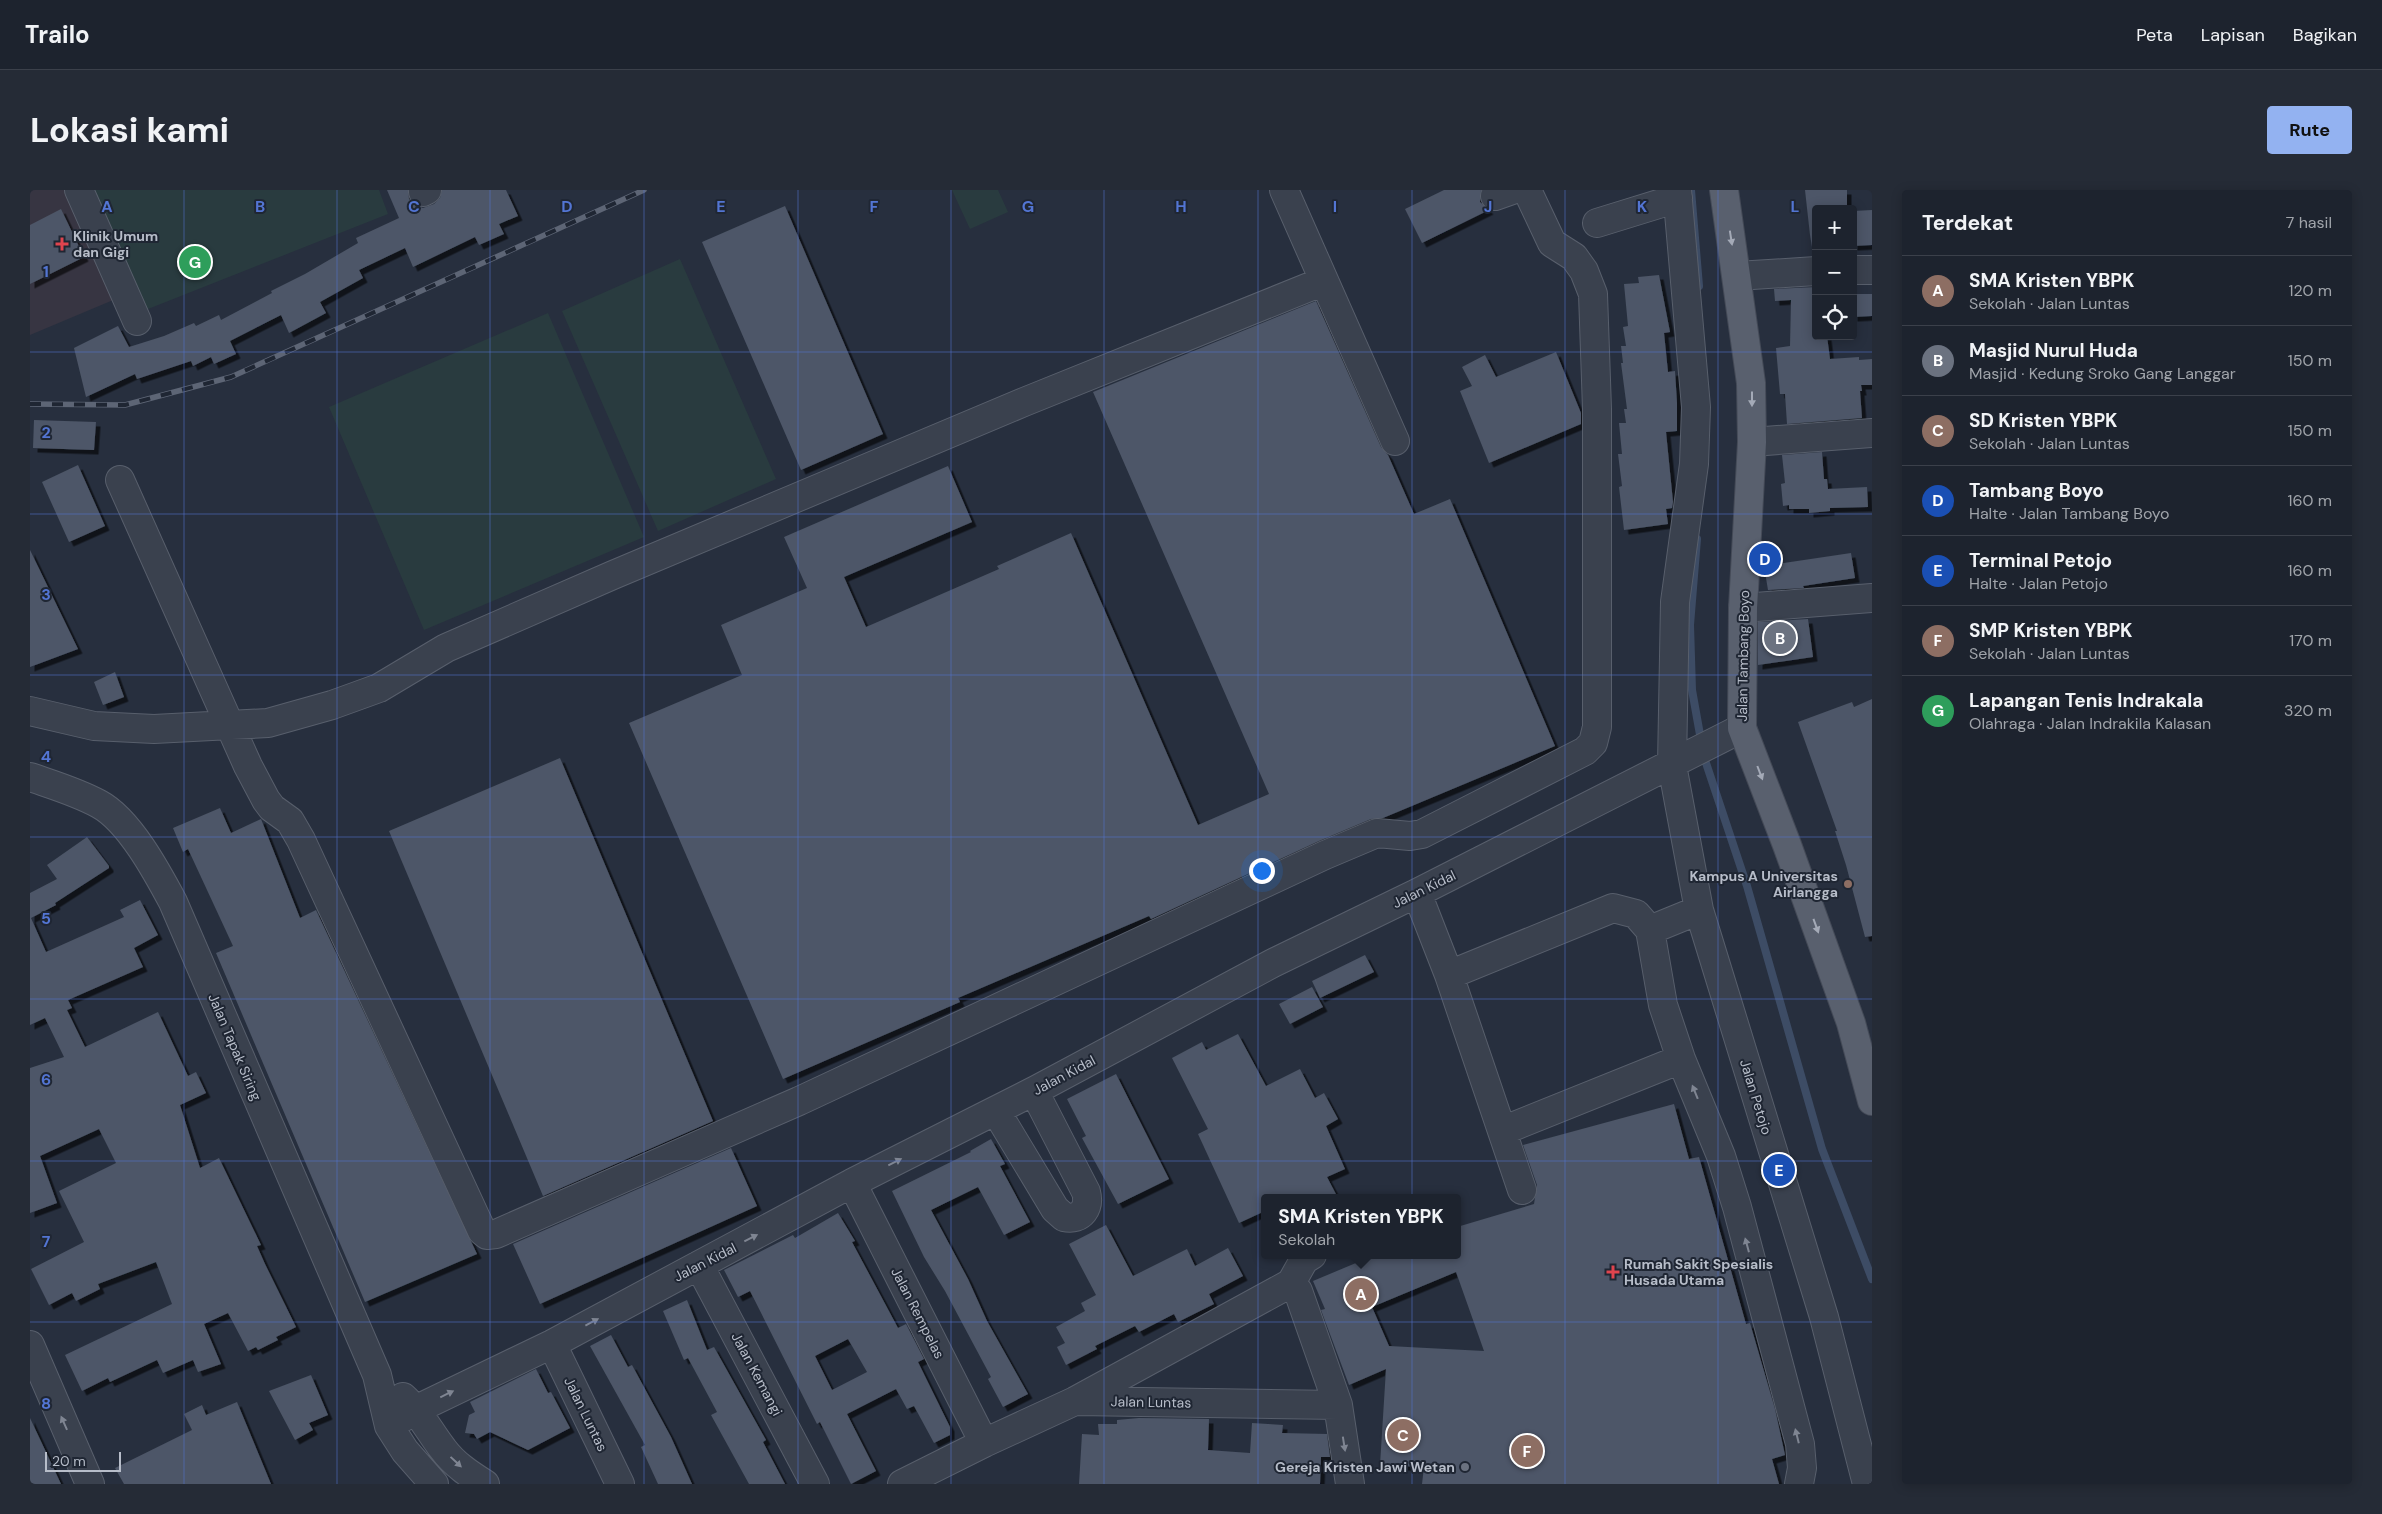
<!DOCTYPE html>
<html lang="id">
<head>
<meta charset="utf-8">
<style>
  :root { --surface:#1d232e; --page:#252b36; --text:#f1f3f6; --muted:#a0a4aa; --line:#3b404a; --accent:#93b2f1 }
  body { margin:0; font-family:"DM Sans",sans-serif; background:var(--page); color:var(--text) }
  .controls { position:absolute; right:15px; top:15px; display:grid; overflow:hidden; border-radius:5px; box-shadow:0 2px 12px #0003 }
  .controls button { width:45px; height:45px; display:grid; place-items:center; padding:0; border:0; border-bottom:1px solid var(--line); background:var(--surface); color:var(--text); font:25px sans-serif }
  .scale { position:absolute; left:15px; bottom:12px; width:76px; box-sizing:border-box; padding-left:5px; border:2px solid #b7bdc9; border-top:0; font-size:14px; line-height:18px; white-space:nowrap; color:#b7bdc9; -webkit-text-stroke:4px #1f2633; paint-order:stroke }
  .you { position:absolute; left:1231px; top:680px; width:18px; height:18px; margin:-12px; border:4px solid #fff; border-radius:50%; background:#1a73e8; box-shadow:0 0 0 8px #1a73e833 }
  .badge { display:grid; place-items:center; width:32px; height:32px; border-radius:50%; background:var(--accent); color:#fff; font-size:16px; font-weight:700 }
  .pin { position:absolute; translate:-50% -50%; border:2px solid #fff; box-shadow:0 1px 5px #0006 }
  .popup { position:absolute; left:1231px; top:1004px; width:200px; height:65px; box-sizing:border-box; display:grid; place-content:center; border-radius:5px; background:var(--surface); filter:drop-shadow(0 1px 4px #0005); font-size:16px; white-space:nowrap; color:var(--muted) }
  .popup b { font-size:19px; color:var(--text) }
  .popup::after { content:''; position:absolute; left:50%; top:100%; margin-left:-10px; border:10px solid transparent; border-top-color:var(--surface) }
  .list { margin:0; padding:0; list-style:none }
  h2 { display:flex; justify-content:space-between; align-items:center; height:65px; margin:0; padding:0 20px; font-size:21px }
  h2 small { font-size:16px; font-weight:400; color:var(--muted) }
  .list li { display:grid; grid-template-columns:32px 1fr auto; gap:15px; align-items:center; box-sizing:border-box; height:70px; padding:0 20px; border-top:1px solid var(--line) }
  .list b { display:block; font-size:19px; white-space:nowrap }
  .list p { margin:0; font-size:16px; white-space:nowrap; color:var(--muted) }
  .list em { font-size:16px; font-style:normal; color:var(--muted) }
  .icon { flex:none; width:28px; height:28px; fill:none; stroke:currentColor; stroke-width:2; stroke-linecap:round; stroke-linejoin:round }
  .map { position:relative; flex:none; width:1842px; height:1294px; overflow:hidden; border-radius:5px }
  header { display:flex; align-items:center; gap:30px; box-sizing:border-box; height:70px; padding:0 25px; background:var(--surface); border-bottom:1px solid var(--line) }
  header strong { font-size:24px }
  nav { display:flex; gap:28px; margin-inline-start:auto; font-size:18px }
  .intro { display:flex; align-items:center; justify-content:space-between; box-sizing:border-box; height:120px; padding:0 30px }
  h1 { margin:0; font-size:35px }
  .button { padding:12px 22px; border-radius:5px; background:var(--accent); color:#111; font-size:18px; font-weight:700 }
  main { display:flex; gap:30px; padding:0 30px }
  aside { flex:1; background:var(--surface); border-radius:5px; box-shadow:0 2px 12px #0003 }
  .map>svg:first-child { display:block }
</style>
</head>
<body>
<header>
<strong>Trailo</strong>
<nav><a>Peta</a><a>Lapisan</a><a>Bagikan</a></nav>
</header>
<div class="intro"><h1>Lokasi kami</h1><a class="button">Rute</a></div>
<main>
<div class="map">
<svg width="1842" height="1294" viewBox="0 0 1842 1294">
  <defs>
    <filter id="shadow"><feDropShadow dx="4.5" dy="4.5" stdDeviation="0" flood-color="#0009"/></filter>
  </defs>
  <rect width="100%" height="100%" fill="#272f3e"/>
  <path fill="#373542" d="M 0,0 L 42,0 L 88,108 L 0,145 Z"/>
  <path fill="#293b3f" d="M 65,0 L 349,0 L 358,24 L 113,121 Z
    M 922,0 L 968,0 L 978,22 L 940,39 Z
    M 650,69 L 746,289 L 628,341 L 532,121 Z
    M 518,123 L 614,347 L 394,440 L 299,217 Z"/>
  <g fill="none" stroke-linecap="round" stroke-linejoin="round">
    <path stroke="#3d4c65" stroke-width="8" d="M 1661,0 L 1669,96
      M 1667,349 L 1660,435 L 1662,500 L 1674,567 L 1717,696 L 1792,959 L 1842,1089"/>
  </g>
  <path fill="#4d5667" fill-rule="evenodd" filter="url(#shadow)" d="M 357,0 L 378,0 L 379,9 L 385,15 L 393,18 L 404,14 L 410,8 L 412,0 L 476,0 L 488,26 L 469,34 L 474,44 L 449,55 L 445,47 L 383,77 L 375,58 L 329,80 L 333,88 L 290,112 L 296,123 L 259,143 L 251,125 L 200,151 L 206,164 L 184,174 L 181,167 L 163,176 L 161,171 L 107,189 L 105,184 L 56,207 L 44,158 L 88,136 L 99,157 L 134,146 L 164,133 L 166,136 L 189,125 L 191,130 L 242,103 L 241,101 L 275,84 L 328,53 L 326,48 L 369,28 Z
    M 1414,0 L 1451,0 L 1450,12 L 1459,20 L 1392,53 L 1375,19 Z
    M 1775,0 L 1817,0 L 1817,19 L 1786,19 L 1786,57 L 1782,57 L 1780,45 Z
    M 755,16 L 853,244 L 771,280 L 672,52 Z
    M 31,19 L 54,67 L 0,94 L 0,35 Z
    M 1842,20 L 1842,55 L 1823,56 L 1823,21 Z
    M 1629,85 L 1640,142 L 1634,143 L 1638,182 L 1645,181 L 1647,213 L 1647,241 L 1636,242 L 1643,312 L 1642,318 L 1636,319 L 1638,334 L 1594,340 L 1589,297 L 1592,296 L 1588,264 L 1592,264 L 1589,233 L 1596,233 L 1594,219 L 1597,219 L 1591,173 L 1593,173 L 1591,156 L 1596,156 L 1593,137 L 1598,136 L 1594,94 L 1609,93 L 1608,87 Z
    M 1786,97 L 1786,146 L 1797,146 L 1800,169 L 1829,167 L 1829,170 L 1842,169 L 1842,195 L 1831,195 L 1832,201 L 1830,201 L 1832,228 L 1757,234 L 1755,204 L 1750,204 L 1746,158 L 1760,156 L 1761,110 L 1745,111 L 1744,99 Z
    M 1823,104 L 1842,104 L 1842,126 L 1823,127 Z
    M 1286,111 L 1351,257 L 1358,265 L 1384,324 L 1420,309 L 1525,556 L 1353,628 L 1341,629 L 1289,651 L 1121,729 L 1119,726 L 928,808 L 930,812 L 753,889 L 599,533 L 712,485 L 691,435 L 777,398 L 754,347 L 918,276 L 942,332 L 814,387 L 836,437 L 969,379 L 967,376 L 1041,343 L 1168,635 L 1239,604 L 1063,202 Z
    M 1526,162 L 1551,223 L 1551,234 L 1459,273 L 1430,201 L 1442,196 L 1432,177 L 1455,165 L 1466,187 Z
    M 4,230 L 66,232 L 64,260 L 3,258 Z
    M 1792,262 L 1794,289 L 1797,289 L 1798,299 L 1837,297 L 1838,317 L 1800,318 L 1800,321 L 1779,323 L 1779,319 L 1759,319 L 1759,315 L 1753,316 L 1751,294 L 1755,293 L 1752,265 Z
    M 48,275 L 75,336 L 39,352 L 12,292 Z
    M 0,360 L 48,459 L 0,477 Z
    M 1821,363 L 1825,388 L 1773,396 L 1774,398 L 1738,400 L 1734,376 Z
    M 1778,429 L 1783,467 L 1728,475 L 1728,432 Z
    M 85,482 L 94,507 L 73,515 L 64,492 Z
    M 1842,509 L 1842,746 L 1835,747 L 1816,675 L 1805,641 L 1807,641 L 1768,532 L 1822,512 L 1824,517 Z
    M 530,568 L 683,931 L 513,1006 L 359,641 Z
    M 190,618 L 201,643 L 231,629 L 270,728 L 286,720 L 447,1064 L 335,1112 L 186,763 L 203,756 L 158,659 L 153,662 L 143,638 Z
    M 57,647 L 79,676 L 79,678 L 25,713 L 26,715 L 1,728 L 16,762 L 94,727 L 90,720 L 110,710 L 128,745 L 104,758 L 113,777 L 38,810 L 42,818 L 37,820 L 55,857 L 128,822 L 158,886 L 166,882 L 176,903 L 150,915 L 170,978 L 189,968 L 231,1055 L 227,1056 L 235,1074 L 266,1137 L 246,1147 L 248,1150 L 228,1160 L 226,1157 L 218,1161 L 198,1123 L 174,1134 L 191,1174 L 168,1182 L 163,1170 L 133,1183 L 127,1170 L 80,1192 L 78,1188 L 52,1201 L 35,1165 L 142,1114 L 126,1072 L 68,1094 L 70,1099 L 46,1111 L 42,1103 L 19,1115 L 1,1079 L 54,1052 L 29,1001 L 86,973 L 69,939 L 10,966 L 27,1013 L 0,1023 L 0,878 L 34,867 L 15,828 L 0,835 L 0,703 L 27,689 L 17,675 Z
    M 1335,765 L 1344,782 L 1290,808 L 1282,791 Z
    M 1282,797 L 1293,817 L 1260,834 L 1249,814 Z
    M 1208,844 L 1236,896 L 1270,879 L 1285,908 L 1294,903 L 1308,929 L 1296,936 L 1315,979 L 1297,987 L 1308,1008 L 1235,1008 L 1235,1021 L 1209,1033 L 1168,944 L 1178,939 L 1142,868 L 1172,852 L 1176,860 Z
    M 1086,884 L 1139,989 L 1088,1014 L 1052,948 L 1056,946 L 1037,909 Z
    M 1644,914 L 1659,969 L 1669,967 L 1716,1134 L 1720,1133 L 1745,1219 L 1755,1265 L 1742,1269 L 1749,1294 L 1392,1294 L 1394,1277 L 1350,1275 L 1356,1179 L 1319,1195 L 1291,1120 L 1295,1119 L 1283,1091 L 1345,1065 L 1427,1065 L 1427,1037 L 1504,1014 L 1507,995 L 1493,955 ZM 1426,1082 L 1454,1161 L 1359,1156 L 1342,1117 Z
    M 961,949 L 975,974 L 970,976 L 1000,1032 L 974,1045 L 948,997 L 901,1020 L 938,1089 L 957,1131 L 998,1204 L 973,1217 L 958,1189 L 961,1187 L 915,1101 L 894,1067 L 862,1001 L 941,962 L 940,961 Z
    M 701,958 L 727,1016 L 510,1114 L 483,1054 Z
    M 808,1023 L 825,1051 L 822,1052 L 868,1138 L 876,1134 L 894,1169 L 888,1172 L 920,1237 L 920,1245 L 904,1253 L 884,1216 L 877,1219 L 866,1199 L 817,1224 L 846,1281 L 821,1294 L 790,1232 L 787,1234 L 720,1101 L 708,1107 L 694,1080 L 763,1045 L 765,1048 ZM 818,1149 L 837,1182 L 802,1200 L 785,1166 Z
    M 1076,1035 L 1103,1086 L 1157,1059 L 1165,1076 L 1198,1058 L 1213,1086 L 1179,1104 L 1184,1114 L 1148,1132 L 1144,1124 L 1109,1142 L 1105,1136 L 1065,1156 L 1067,1159 L 1036,1175 L 1027,1157 L 1035,1153 L 1026,1137 L 1055,1121 L 1051,1113 L 1066,1105 L 1039,1054 Z
    M 657,1110 L 677,1160 L 684,1157 L 736,1250 L 733,1252 L 755,1294 L 719,1294 L 681,1225 L 687,1222 L 658,1168 L 654,1170 L 633,1121 Z
    M 581,1145 L 598,1177 L 602,1175 L 641,1247 L 662,1294 L 628,1294 L 611,1257 L 615,1255 L 560,1156 Z
    M 506,1179 L 518,1203 L 521,1202 L 540,1238 L 498,1260 L 460,1242 L 447,1249 L 444,1244 L 435,1243 L 439,1225 L 445,1222 L 440,1212 Z
    M 281,1185 L 298,1225 L 279,1233 L 283,1240 L 265,1250 L 239,1201 Z
    M 207,1212 L 241,1294 L 94,1294 L 85,1278 L 162,1240 L 154,1224 L 172,1215 L 176,1225 Z
    M 0,1228 L 31,1294 L 0,1294 Z
    M 1109,1228 L 1179,1229 L 1178,1260 L 1220,1263 L 1222,1233 L 1253,1235 L 1252,1243 L 1297,1244 L 1300,1267 L 1291,1267 L 1290,1294 L 1049,1294 L 1052,1244 L 1069,1245 L 1068,1234 L 1087,1234 L 1087,1230 Z"/>
  <g fill="none" stroke-linecap="round" stroke-linejoin="round">
    <g stroke="#585f6c" stroke-width="30">
      <path id="minor" d="M 49,0 L 107,131
        M 1254,0 L 1365,251
        M 1647,0 L 1666,217 L 1664,274 L 1645,412 L 1642,575 L 1669,720 L 1794,1127 L 1837,1294
        M 393,2 L 397,0
        M 1465,6 L 1482,0
        M 1567,33 L 1648,8
        M 1823,80 L 1842,80
        M 1707,86 L 1786,81
        M 1722,252 L 1842,243
        M 90,290 L 218,576 L 236,610 L 242,618 L 260,631 L 271,650 L 452,1041 L 457,1045 L 466,1044 L 769,911 L 1295,665 L 1347,643 L 1380,646 L 1392,644 L 1555,561 L 1563,553 L 1567,537 L 1567,219 L 1563,104 L 1554,81 L 1544,67 L 1522,53 L 1497,0
        M 1713,418 L 1842,408
        M 0,521 L 64,536 L 124,539 L 238,533 L 302,515 L 349,498 L 416,458 L 583,385 L 994,212 L 1294,91
        M 0,587 C 23,595 47,602 69,614 C 99,630 127,682 143,712 L 347,1185 L 359,1236 L 375,1261 L 404,1294
        M 1387,703 L 1419,785 L 1492,1000
        M 1620,740 L 1669,720
        M 1419,785 L 1583,718 L 1606,724 L 1620,740 L 1633,815 L 1651,869 L 1691,966 L 1707,1017 L 1770,1254 L 1772,1278 L 1769,1294
        M 966,921 L 1025,1019 L 1034,1027 C 1052,1031 1060,1017 1056,1002 L 1004,901
        M 1472,941 L 1651,869
        M 822,993 L 954,1253
        M 669,1075 L 785,1294
        M 1261,1093 L 1268,1101 L 1308,1215 L 1320,1294
        M 522,1154 L 590,1294
        M 0,1155 L 60,1294
        M 373,1207 C 390,1222 399,1241 413,1259 C 424,1274 439,1284 455,1294
        M 1047,1211 L 1308,1215
        M 359,1236 L 387,1219 L 522,1154 L 822,993 L 1004,901 L 1243,773 L 1387,703 L 1712,538
        M 872,1294 L 954,1253 L 1045,1211 L 1261,1093 L 1274,1070 L 1282,1065"/>
    </g>
    <g stroke="#444a57" stroke-width="30">
      <path id="major" d="M 1694,0 L 1721,193 L 1722,252 L 1713,418 L 1712,538 L 1757,655 L 1821,833 L 1842,911"/>
    </g>
    <use href="#minor" stroke="#3a414e" stroke-width="28"/>
    <use href="#major" stroke="#59606e" stroke-width="28"/>
    <g stroke="#5d6575" stroke-width="5.5">
      <path id="rail" d="M 0,214 L 95,215 L 201,187 L 614,0"/>
    </g>
    <use href="#rail" stroke="#1f2633" stroke-width="4" stroke-dasharray="11" stroke-linecap="butt"/>
  </g>
  <defs><path id="oneway-solid" d="M-6-.8H1V-3.2L6.5 0L1 3.2V.8H-6Z" transform="scale(1.25)"/></defs>
  <g fill="#a4aab7">
    <use href="#oneway-solid" transform="translate(1701 48) rotate(81)"/>
    <use href="#oneway-solid" transform="translate(1722 209) rotate(90)"/>
    <use href="#oneway-solid" transform="translate(1730 583) rotate(69)"/>
    <use href="#oneway-solid" transform="translate(1786 736) rotate(70)"/>
  </g>
  <g fill="#7f8592">
    <use href="#oneway-solid" transform="translate(1665 902) rotate(-112)"/>
    <use href="#oneway-solid" transform="translate(865 972) rotate(-27)"/>
    <use href="#oneway-solid" transform="translate(721 1048) rotate(-27)"/>
    <use href="#oneway-solid" transform="translate(1717 1055) rotate(-105)"/>
    <use href="#oneway-solid" transform="translate(562 1132) rotate(-28)"/>
    <use href="#oneway-solid" transform="translate(417 1204) rotate(-26)"/>
    <use href="#oneway-solid" transform="translate(34 1233) rotate(-114)"/>
    <use href="#oneway-solid" transform="translate(1767 1246) rotate(-104)"/>
    <use href="#oneway-solid" transform="translate(1314 1254) rotate(81)"/>
    <use href="#oneway-solid" transform="translate(426 1272) rotate(43)"/>
  </g>
  <path fill="none" stroke="#5375d3" stroke-width="1" stroke-opacity="0.55" d="M 154,0 L 154,1294M 307,0 L 307,1294M 460,0 L 460,1294M 614,0 L 614,1294M 768,0 L 768,1294M 921,0 L 921,1294M 1074,0 L 1074,1294M 1228,0 L 1228,1294M 1382,0 L 1382,1294M 1535,0 L 1535,1294M 1688,0 L 1688,1294M 0,162 L 1842,162M 0,324 L 1842,324M 0,485 L 1842,485M 0,647 L 1842,647M 0,809 L 1842,809M 0,971 L 1842,971M 0,1132 L 1842,1132"/>
  <g fill="#e0444e" stroke="#1f2633" stroke-width="2">
    <path d="M29.5 46.5h5v5h5v5h-5v5h-5v-5h-5v-5h5z"/>
    <path d="M1580.5 1074.5h5v5h5v5h-5v5h-5v-5h-5v-5h5z"/>
  </g>
  <circle fill="#8d6e63" stroke="#1f2633" stroke-width="2" cx="1818" cy="694" r="5"/>
  <circle fill="#6b7280" stroke="#1f2633" stroke-width="2" cx="1435" cy="1277" r="5"/>
  <g text-anchor="middle" stroke-width="4" stroke-linejoin="round" paint-order="stroke">
    <g font-size="14" font-weight="bold" fill="#b7bdc9" stroke="#1f2633" text-anchor="start">
      <text x="43" y="51">Klinik Umum<tspan x="43" dy="16">dan Gigi</tspan></text>
      <text x="1808" y="691" text-anchor="end">Kampus A Universitas<tspan x="1808" dy="16">Airlangga</tspan></text>
      <text x="1594" y="1079">Rumah Sakit Spesialis<tspan x="1594" dy="16">Husada Utama</tspan></text>
      <text x="1425" y="1282" text-anchor="end">Gereja Kristen Jawi Wetan</text>
    </g>
    <g font-size="14" fill="#b7bdc9" stroke="#1f2633">
      <text transform="translate(1713 466) rotate(-89)" y="5">Jalan Tambang Boyo</text>
      <text transform="translate(1394 699) rotate(-26)" y="5">Jalan Kidal</text>
      <text transform="translate(205 857) rotate(67)" y="5">Jalan Tapak Siring</text>
      <text transform="translate(1034 885) rotate(-28)" y="5">Jalan Kidal</text>
      <text transform="translate(1726 907) rotate(73)" y="5">Jalan Petojo</text>
      <text transform="translate(675 1072) rotate(-27)" y="5">Jalan Kidal</text>
      <text transform="translate(888 1123) rotate(63)" y="5">Jalan Rempelas</text>
      <text transform="translate(727 1184) rotate(62)" y="5">Jalan Kemangi</text>
      <text transform="translate(1121 1212) rotate(1)" y="5">Jalan Luntas</text>
      <text transform="translate(556 1224) rotate(64)" y="5">Jalan Luntas</text>
    </g>
  </g>
  <g font-size="16" text-anchor="middle" font-weight="bold" fill="#5375d3" stroke="#1f2633" stroke-width="4" stroke-linejoin="round" paint-order="stroke">
    <text x="77" y="22">A</text>
    <text x="230" y="22">B</text>
    <text x="384" y="22">C</text>
    <text x="537" y="22">D</text>
    <text x="691" y="22">E</text>
    <text x="844" y="22">F</text>
    <text x="998" y="22">G</text>
    <text x="1151" y="22">H</text>
    <text x="1305" y="22">I</text>
    <text x="1458" y="22">J</text>
    <text x="1612" y="22">K</text>
    <text x="1765" y="22">L</text>
    <text x="16" y="87">1</text>
    <text x="16" y="248">2</text>
    <text x="16" y="410">3</text>
    <text x="16" y="572">4</text>
    <text x="16" y="734">5</text>
    <text x="16" y="895">6</text>
    <text x="16" y="1057">7</text>
    <text x="16" y="1219">8</text>
  </g>
</svg>
<div class="controls">
<button>+</button>
<button>−</button>
<button><svg class="icon" aria-label="locate" viewBox="0 0 24 24"><circle cx="12" cy="12" r="6"/><path d="M12 2v4M12 18v4M2 12h4M18 12h4"/></svg></button>
</div>
<div class="scale">20 m</div>
<div class="you"></div>
<div class="pin badge" style="left:1331px;top:1104px;background:#8d6e63">A</div>
<div class="popup"><b>SMA Kristen YBPK</b>Sekolah</div>
<div class="pin badge" style="left:1750px;top:448px;background:#6b7280">B</div>
<div class="pin badge" style="left:1373px;top:1245px;background:#8d6e63">C</div>
<div class="pin badge" style="left:1735px;top:369px;background:#1a4fb4">D</div>
<div class="pin badge" style="left:1749px;top:980px;background:#1a4fb4">E</div>
<div class="pin badge" style="left:1497px;top:1261px;background:#8d6e63">F</div>
<div class="pin badge" style="left:165px;top:72px;background:#2e9e5b">G</div>
</div>
<aside>
<h2>Terdekat<small>7 hasil</small></h2>
<ul class="list">
<li><span class="badge" style="background:#8d6e63">A</span><div><b>SMA Kristen YBPK</b><p>Sekolah · Jalan Luntas</p></div><em>120 m</em></li>
<li><span class="badge" style="background:#6b7280">B</span><div><b>Masjid Nurul Huda</b><p>Masjid · Kedung Sroko Gang Langgar</p></div><em>150 m</em></li>
<li><span class="badge" style="background:#8d6e63">C</span><div><b>SD Kristen YBPK</b><p>Sekolah · Jalan Luntas</p></div><em>150 m</em></li>
<li><span class="badge" style="background:#1a4fb4">D</span><div><b>Tambang Boyo</b><p>Halte · Jalan Tambang Boyo</p></div><em>160 m</em></li>
<li><span class="badge" style="background:#1a4fb4">E</span><div><b>Terminal Petojo</b><p>Halte · Jalan Petojo</p></div><em>160 m</em></li>
<li><span class="badge" style="background:#8d6e63">F</span><div><b>SMP Kristen YBPK</b><p>Sekolah · Jalan Luntas</p></div><em>170 m</em></li>
<li><span class="badge" style="background:#2e9e5b">G</span><div><b>Lapangan Tenis Indrakala</b><p>Olahraga · Jalan Indrakila Kalasan</p></div><em>320 m</em></li>
</ul>
</aside>
</main>
</body>
</html>
